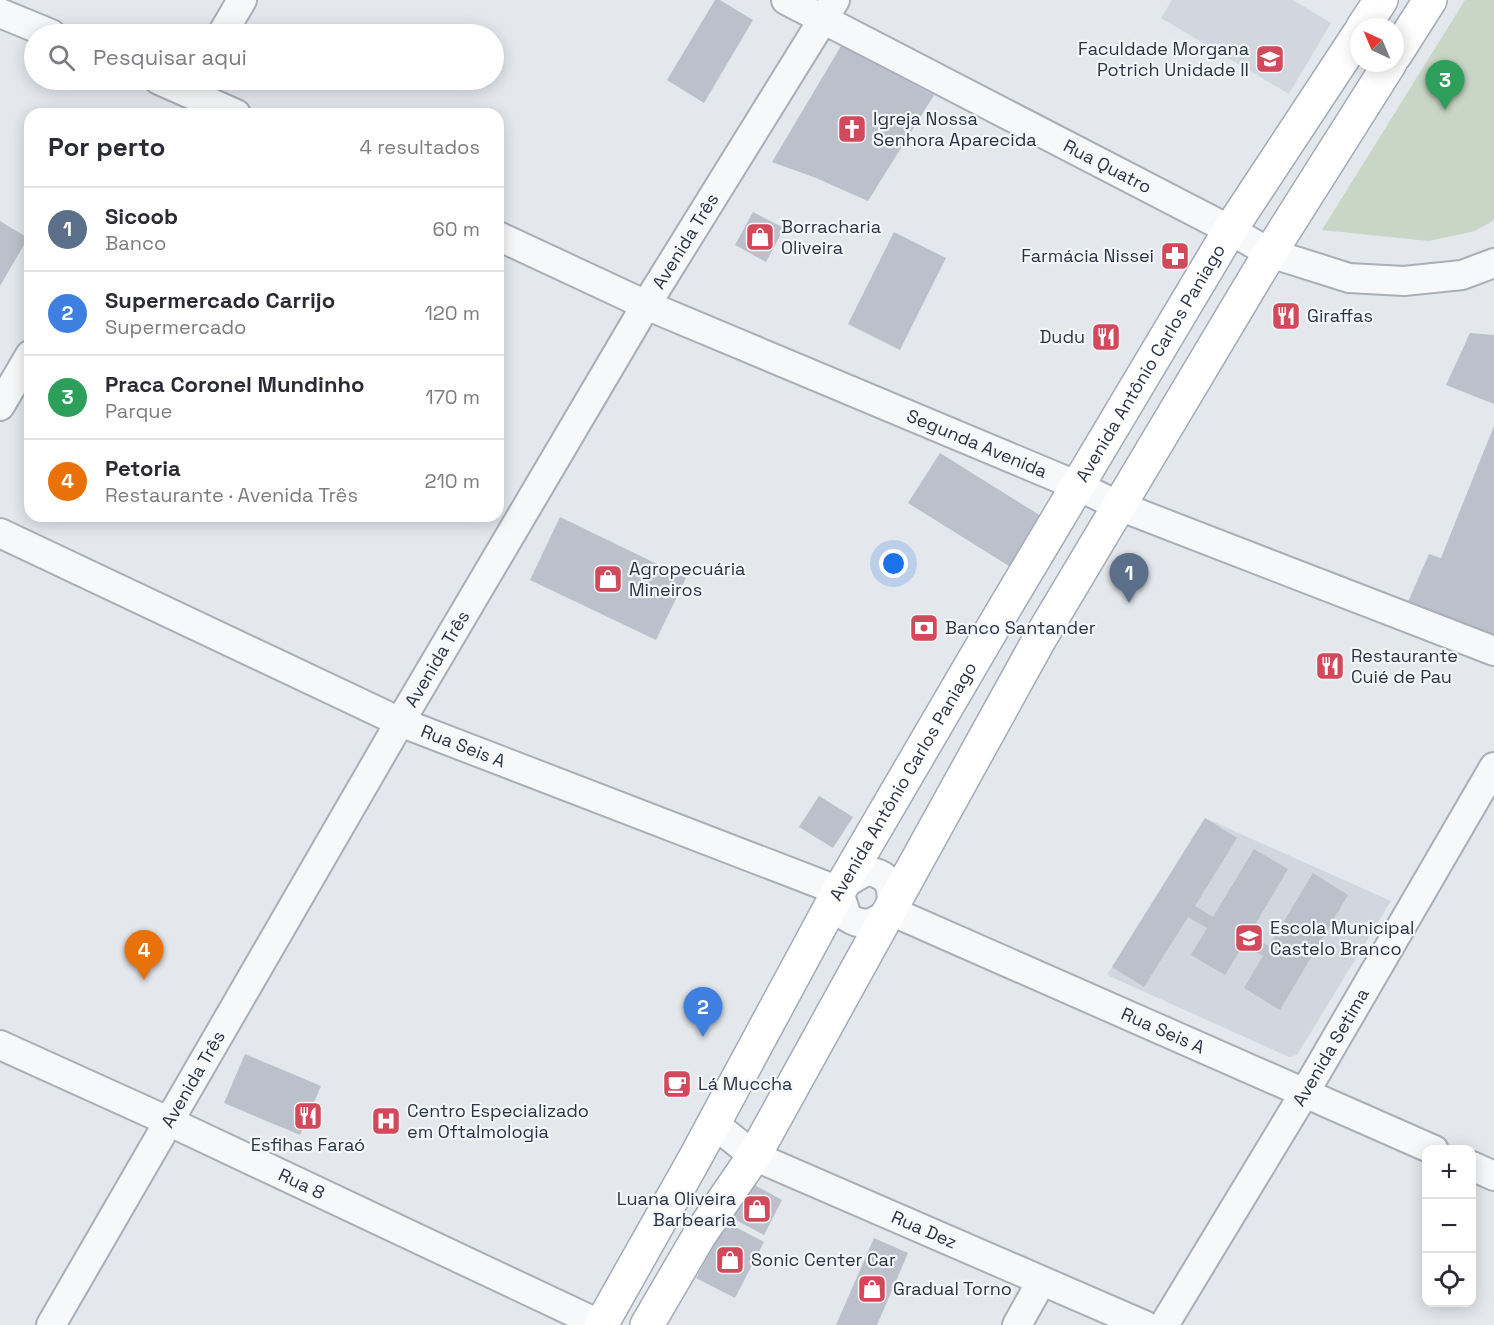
<!DOCTYPE html>
<html lang="pt">
<head>
<meta charset="utf-8">
<style>
  :root { --surface:#fff; --page:#f7f7f7; --text:#2b2b33; --muted:#7c7c81; --line:#e1e1e2; --accent:#7c3aed }
  body { margin:0; font-family:"Space Grotesk",sans-serif; background:var(--page); color:var(--text) }
  .controls { position:absolute; right:18px; bottom:18px; display:grid; overflow:hidden; border-radius:12px; box-shadow:0 3px 15px #0003 }
  .controls button { width:54px; height:54px; display:grid; place-items:center; padding:0; border:0; border-bottom:2px solid var(--line); background:var(--surface); color:var(--text); font:30px sans-serif }
  .compass { position:absolute; left:1350px; top:18px; width:54px; height:54px; border-radius:50%; background:var(--surface); box-shadow:0 3px 15px #0003; rotate:316deg }
  .you { position:absolute; left:894px; top:564px; width:21px; height:21px; margin:-15px; border:4px solid #fff; border-radius:50%; background:#1a73e8; box-shadow:0 0 0 9px #1a73e833 }
  .badge { display:grid; place-items:center; width:39px; height:39px; border-radius:50%; background:var(--accent); color:#fff; font-size:20px; font-weight:700 }
  .pin { position:absolute; translate:-50% -50px; filter:drop-shadow(0 2px 3px #0008) }
  .pin::after { content:''; position:absolute; top:32px; width:21px; height:18px; background:inherit; clip-path:polygon(0 0,100% 0,50% 100%) }
  .list { margin:0; padding:0; list-style:none }
  h2 { display:flex; justify-content:space-between; align-items:center; height:78px; margin:0; padding:0 24px; font-size:26px }
  h2 small { font-size:20px; font-weight:400; color:var(--muted) }
  .list li { display:grid; grid-template-columns:39px 1fr auto; gap:18px; align-items:center; box-sizing:border-box; height:84px; padding:0 24px; border-top:2px solid var(--line) }
  .list b { display:block; font-size:22px; white-space:nowrap }
  .list p { margin:0; font-size:20px; white-space:nowrap; color:var(--muted) }
  .list em { font-size:20px; font-style:normal; color:var(--muted) }
  .icon { flex:none; width:33px; height:33px; fill:none; stroke:currentColor; stroke-width:2; stroke-linecap:round; stroke-linejoin:round }
  .map { position:relative; flex:none; width:1494px; height:1325px; overflow:hidden }
  .search { position:absolute; background:var(--surface); box-shadow:0 3px 15px #0003; left:24px; top:24px; width:480px; height:66px; display:flex; align-items:center; gap:15px; box-sizing:border-box; padding:0 21px; border-radius:33px; color:var(--muted); font-size:22px }
  .panel { position:absolute; background:var(--surface); box-shadow:0 3px 15px #0003; left:24px; top:108px; width:480px; height:414px; border-radius:18px }
  .map>svg:first-child { display:block }
</style>
</head>
<body>
<div class="map">
<svg width="1494" height="1325" viewBox="0 0 1494 1325">
  <rect width="100%" height="100%" fill="#e4e7ec"/>
  <path fill="#d2d6de" d="M 1172,0 L 1293,0 L 1331,23 L 1289,94 L 1161,18 Z
    M 1205,818 L 1391,901 L 1297,1055 L 1289,1057 L 1107,975 Z"/>
  <path fill="#c9d6c5" d="M 1465,0 L 1494,0 L 1494,220 L 1475,231 L 1429,241 L 1322,230 Z"/>
  <path fill="#bbc0ca" d="M 715,0 L 720,0 L 753,20 L 704,103 L 667,80 Z
    M 841,46 L 934,95 L 868,201 L 816,178 L 772,162 Z
    M 753,212 L 784,228 L 766,262 L 735,245 Z
    M 0,221 L 28,238 L 0,286 Z
    M 894,232 L 946,258 L 900,350 L 848,324 Z
    M 1470,333 L 1494,335 L 1494,404 L 1446,385 Z
    M 1494,426 L 1494,636 L 1408,602 L 1429,554 L 1441,558 Z
    M 940,453 L 1041,516 L 1009,566 L 908,503 Z
    M 560,517 L 686,578 L 656,640 L 530,580 Z
    M 819,796 L 853,817 L 833,848 L 799,827 Z
    M 1205,818 L 1237,838 L 1195,906 L 1213,917 L 1254,849 L 1288,869 L 1249,935 L 1269,946 L 1313,873 L 1348,895 L 1280,1010 L 1244,988 L 1263,956 L 1243,945 L 1225,975 L 1191,955 L 1207,928 L 1188,917 L 1144,987 L 1112,967 Z
    M 245,1054 L 321,1086 L 300,1135 L 224,1103 Z
    M 751,1183 L 782,1200 L 764,1235 L 732,1218 Z
    M 726,1222 L 764,1242 L 735,1298 L 696,1278 Z
    M 874,1238 L 908,1253 L 877,1325 L 836,1325 Z"/>
  <g fill="none" stroke-linecap="round" stroke-linejoin="round">
    <g stroke="#a9aeb7" stroke-width="32">
      <g id="minor">
        <path id="s1" d="M 786,0 L 1230,230 L 1270,253 L 1349,278 L 1404,281 L 1462,275 L 1494,263"/>
        <path d="M 0,13 L 51,34"/>
        <path d="M 222,34 L 242,0"/>
        <path d="M 159,80 L 236,114"/>
        <path id="s2" d="M 498,236 L 646,305 L 1078,486 L 1119,506 L 1494,651"/>
        <path d="M 0,406 L 30,355"/>
        <path id="s3" d="M 0,533 L 400,722 L 839,891"/>
        <path d="M 866,871 C 892,874 893,888 891,911 C 874,923 866,929 847,917 L 839,891 L 849,881 Z"/>
        <path id="s4" d="M 891,911 L 1434,1150"/>
        <path id="s5" d="M 0,1045 L 168,1121 L 601,1325"/>
        <path id="s6" d="M 713,1123 L 754,1156 L 1144,1325"/>
        <path d="M 1472,1166 L 1494,1176"/>
        <path id="s7" d="M 51,1325 L 400,722 L 646,305 L 835,0"/>
        <path d="M 1017,1325 L 1041,1282"/>
        <path id="s8" d="M 1164,1325 L 1305,1092 L 1494,767"/>
      </g>
    </g>
    <g stroke="#a3abb8" stroke-width="36">
      <g id="major">
        <path d="M 1363,27 L 1381,0"/>
        <path d="M 1395,55 L 1430,0"/>
        <path id="s9" d="M 601,1325 L 694,1160 L 839,891 L 998,619 L 1230,230 L 1359,34"/>
        <path d="M 647,1325 L 699,1236 L 754,1156 L 1039,640 L 1270,253 L 1390,63"/>
      </g>
    </g>
    <use href="#minor" stroke="#f7f8fa" stroke-width="28"/>
    <use href="#major" stroke="#fff" stroke-width="33"/>
  </g>
  <defs>
    <g id="university-square" transform="scale(1.5)"><rect x="-9" y="-9" width="18" height="18" rx="4" fill="#d1495b" stroke="#f4f6f9"/><path d="M0-5L7-2L0 1L-7-2ZM-4 1L0 2.5L4 1V4Q0 6-4 4Z" fill="#fff"/></g>
    <g id="church-square" transform="scale(1.5)"><rect x="-9" y="-9" width="18" height="18" rx="4" fill="#d1495b" stroke="#f4f6f9"/><path d="M-1.2-6h2.4v3.5h3.3v2.4h-3.3V6h-2.4V-.1h-3.3v-2.4h3.3Z" fill="#fff"/></g>
    <g id="shop-square" transform="scale(1.5)"><rect x="-9" y="-9" width="18" height="18" rx="4" fill="#d1495b" stroke="#f4f6f9"/><path d="M-5-2.5h2.3a2.7 3.5 0 0 1 5.4 0H5L5.5 6h-11ZM-1.5-2.5h3a1.5 2.3 0 0 0-3 0Z" fill="#fff"/></g>
    <g id="pharmacy-square" transform="scale(1.5)"><rect x="-9" y="-9" width="18" height="18" rx="4" fill="#d1495b" stroke="#f4f6f9"/><path d="M-2-6h4v4h4v4h-4v4h-4v-4h-4v-4h4Z" fill="#fff"/></g>
    <g id="restaurant-square" transform="scale(1.5)"><rect x="-9" y="-9" width="18" height="18" rx="4" fill="#d1495b" stroke="#f4f6f9"/><path d="M-5-6h1v4h1v-4h1v4h1v-4h1v5L-1.5 .5V6h-2V.5L-5-1ZM5-6V6H3V1.5H1.5Q1.5-4 5-6Z" fill="#fff"/></g>
    <g id="bank-square" transform="scale(1.5)"><rect x="-9" y="-9" width="18" height="18" rx="4" fill="#d1495b" stroke="#f4f6f9"/><path d="M-6-4H6V4H-6ZM0-2.3a2.3 2.3 0 1 0 0 4.6a2.3 2.3 0 1 0 0-4.6Z" fill="#fff"/></g>
    <g id="school-square" transform="scale(1.5)"><rect x="-9" y="-9" width="18" height="18" rx="4" fill="#d1495b" stroke="#f4f6f9"/><path d="M0-5L7-2L0 1L-7-2ZM-4 1L0 2.5L4 1V4Q0 6-4 4Z" fill="#fff"/></g>
    <g id="cafe-square" transform="scale(1.5)"><rect x="-9" y="-9" width="18" height="18" rx="4" fill="#d1495b" stroke="#f4f6f9"/><path d="M-5.5-4.5H6V0H3Q3 3.5 0 3.5H-2.5Q-5.5 3.5-5.5 0ZM3-3.2v2h1.7v-2ZM-6 4.5H4V6H-6Z" fill="#fff"/></g>
    <g id="hospital-square" transform="scale(1.5)"><rect x="-9" y="-9" width="18" height="18" rx="4" fill="#d1495b" stroke="#f4f6f9"/><path d="M-5-5h3v3.5h4V-5h3V5h-3V1.5h-4V5h-3Z" fill="#fff"/></g>
  </defs>
  <g fill-rule="evenodd">
    <use href="#university-square" x="1270" y="59"/>
    <use href="#church-square" x="852" y="129"/>
    <use href="#shop-square" x="760" y="237"/>
    <use href="#pharmacy-square" x="1175" y="256"/>
    <use href="#restaurant-square" x="1286" y="316"/>
    <use href="#restaurant-square" x="1106" y="337"/>
    <use href="#shop-square" x="608" y="579"/>
    <use href="#bank-square" x="924" y="628"/>
    <use href="#restaurant-square" x="1330" y="666"/>
    <use href="#school-square" x="1249" y="938"/>
    <use href="#cafe-square" x="677" y="1084"/>
    <use href="#restaurant-square" x="308" y="1116"/>
    <use href="#hospital-square" x="386" y="1121"/>
    <use href="#shop-square" x="757" y="1209"/>
    <use href="#shop-square" x="730" y="1260"/>
    <use href="#shop-square" x="872" y="1289"/>
  </g>
  <g text-anchor="middle" stroke-width="4.5" stroke-linejoin="round" paint-order="stroke">
    <g font-size="18" fill="#2b3445" stroke="#f4f6f9" text-anchor="start">
      <text x="1249" y="55" text-anchor="end">Faculdade Morgana<tspan x="1249" dy="21">Potrich Unidade II</tspan></text>
      <text x="873" y="125">Igreja Nossa<tspan x="873" dy="21">Senhora Aparecida</tspan></text>
      <text x="781" y="233">Borracharia<tspan x="781" dy="21">Oliveira</tspan></text>
      <text x="1154" y="262" text-anchor="end">Farmácia Nissei</text>
      <text x="1307" y="322">Giraffas</text>
      <text x="1085" y="343" text-anchor="end">Dudu</text>
      <text x="629" y="575">Agropecuária<tspan x="629" dy="21">Mineiros</tspan></text>
      <text x="945" y="634">Banco Santander</text>
      <text x="1351" y="662">Restaurante<tspan x="1351" dy="21">Cuié de Pau</tspan></text>
      <text x="1270" y="934">Escola Municipal<tspan x="1270" dy="21">Castelo Branco</tspan></text>
      <text x="698" y="1090">Lá Muccha</text>
      <text x="407" y="1117">Centro Especializado<tspan x="407" dy="21">em Oftalmologia</tspan></text>
      <text x="308" y="1151" text-anchor="middle">Esfihas Faraó</text>
      <text x="736" y="1205" text-anchor="end">Luana Oliveira<tspan x="736" dy="21">Barbearia</tspan></text>
      <text x="751" y="1266">Sonic Center Car</text>
      <text x="893" y="1295">Gradual Torno</text>
    </g>
    <g font-size="18" fill="#2b3445" stroke="#f4f6f9">
      <text dy="6" stroke="none"><textPath href="#s1" startOffset="362">Rua Quatro</textPath></text>
      <text dy="6" stroke="none"><textPath href="#s7" startOffset="1256">Avenida Três</textPath></text>
      <text dy="6" stroke="none"><textPath href="#s9" startOffset="1108">Avenida Antônio Carlos Paniago</textPath></text>
      <text dy="6" stroke="none"><textPath href="#s2" startOffset="522">Segunda Avenida</textPath></text>
      <text dy="6" stroke="none"><textPath href="#s7" startOffset="770">Avenida Três</textPath></text>
      <text dy="6" stroke="none"><textPath href="#s3" startOffset="510">Rua Seis A</textPath></text>
      <text dy="6" stroke="none"><textPath href="#s9" startOffset="622">Avenida Antônio Carlos Paniago</textPath></text>
      <text dy="6" stroke="none"><textPath href="#s4" startOffset="297">Rua Seis A</textPath></text>
      <text dy="6" stroke="none"><textPath href="#s8" startOffset="324">Avenida Setima</textPath></text>
      <text dy="6" stroke="none"><textPath href="#s7" startOffset="284">Avenida Três</textPath></text>
      <text dy="6" stroke="none"><textPath href="#s5" startOffset="332">Rua 8</textPath></text>
      <text dy="6" stroke="none"><textPath href="#s6" startOffset="238">Rua Dez</textPath></text>
    </g>
  </g>
</svg>
<div class="controls">
<button>+</button>
<button>−</button>
<button><svg class="icon" aria-label="locate" viewBox="0 0 24 24"><circle cx="12" cy="12" r="6"/><path d="M12 2v4M12 18v4M2 12h4M18 12h4"/></svg></button>
</div>
<svg class="compass" viewBox="-18 -18 36 36"><path d="M0-13l5 13h-10z" fill="#e53935"/><path d="M0 13l5-13h-10z" fill="#7c7c81"/></svg>
<div class="you"></div>
<div class="pin badge" style="left:1129px;top:603px;background:#5c6f8a">1</div>
<div class="pin badge" style="left:703px;top:1037px;background:#3f7fe0">2</div>
<div class="pin badge" style="left:1445px;top:110px;background:#2e9e5b">3</div>
<div class="pin badge" style="left:144px;top:980px;background:#e8710a">4</div>
<div class="search"><svg class="icon" aria-label="search" viewBox="0 0 24 24"><circle cx="10" cy="10" r="6"/><path d="M15 15l6 6"/></svg>Pesquisar aqui</div>
<section class="panel">
<h2>Por perto<small>4 resultados</small></h2>
<ul class="list">
<li><span class="badge" style="background:#5c6f8a">1</span><div><b>Sicoob</b><p>Banco</p></div><em>60 m</em></li>
<li><span class="badge" style="background:#3f7fe0">2</span><div><b>Supermercado Carrijo</b><p>Supermercado</p></div><em>120 m</em></li>
<li><span class="badge" style="background:#2e9e5b">3</span><div><b>Praca Coronel Mundinho</b><p>Parque</p></div><em>170 m</em></li>
<li><span class="badge" style="background:#e8710a">4</span><div><b>Petoria</b><p>Restaurante · Avenida Três</p></div><em>210 m</em></li>
</ul>
</section>
</div>
</body>
</html>
